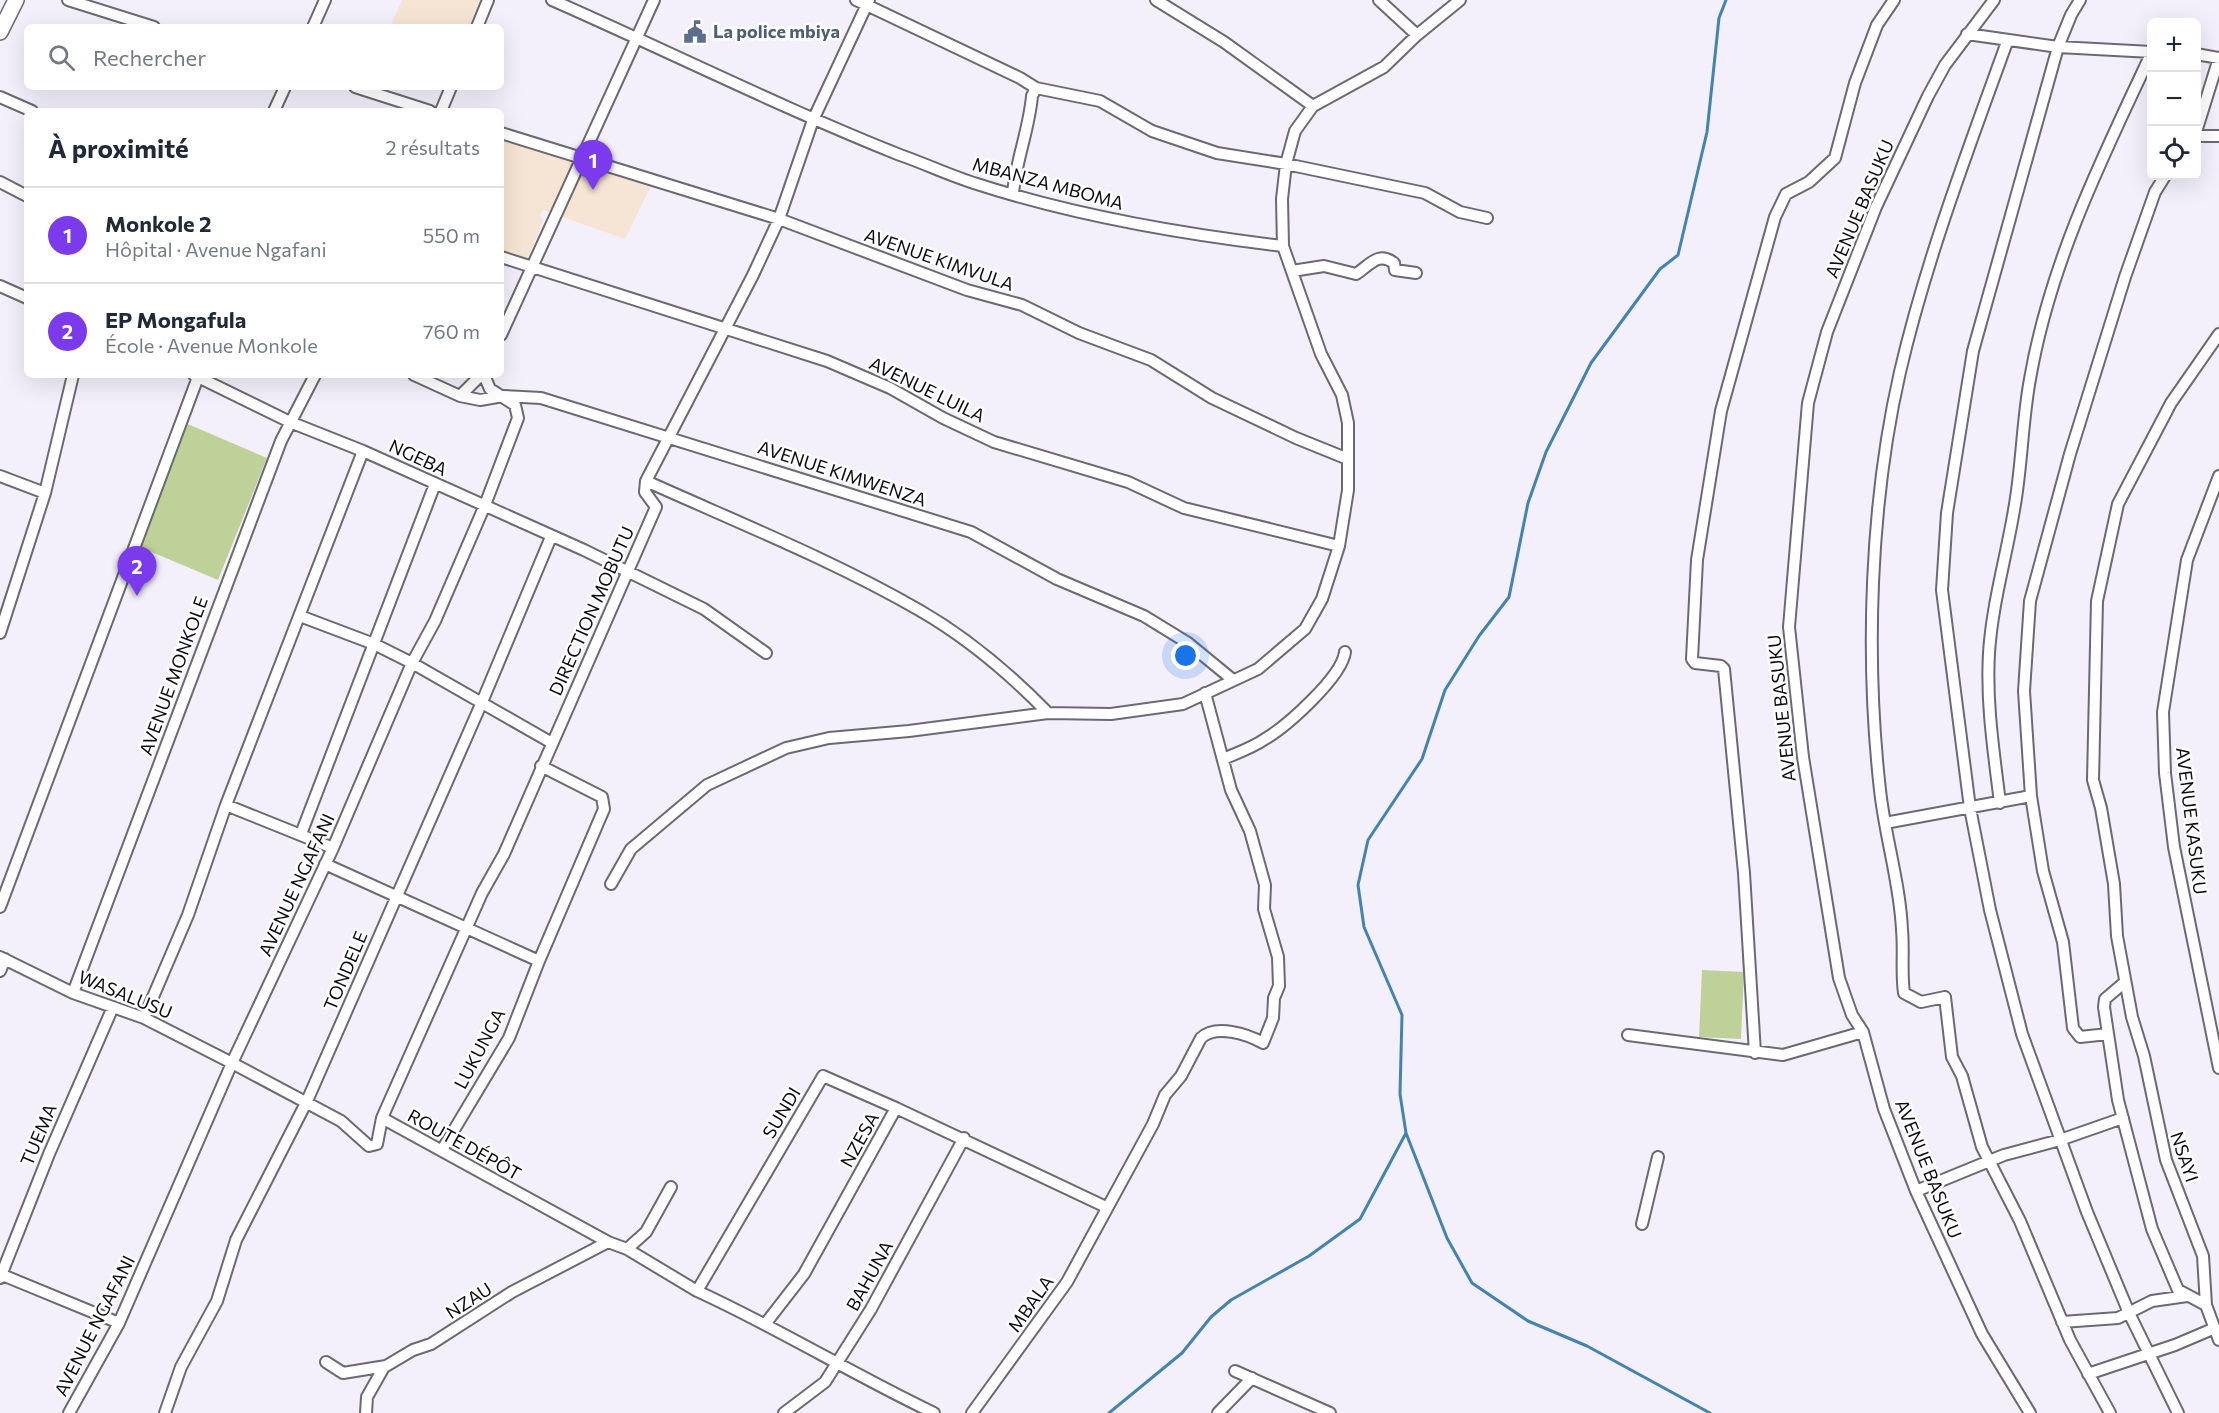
<!DOCTYPE html>
<html lang="fr">
<head>
<meta charset="utf-8">
<style>
  :root { --surface:#fff; --page:#f2f2f3; --text:#1f2937; --muted:#747a83; --line:#e0e1e3; --accent:#7c3aed }
  body { margin:0; font-family:Commissioner,sans-serif; background:var(--page); color:var(--text) }
  .controls { position:absolute; right:18px; top:18px; display:grid; overflow:hidden; border-radius:9px; box-shadow:0 6px 24px #0002 }
  .controls button { width:54px; height:54px; display:grid; place-items:center; padding:0; border:0; border-bottom:2px solid var(--line); background:var(--surface); color:var(--text); font:30px sans-serif }
  .you { position:absolute; left:1186px; top:656px; width:21px; height:21px; margin:-15px; border:4px solid #fff; border-radius:50%; background:#1a73e8; box-shadow:0 0 0 9px #1a73e833 }
  .badge { display:grid; place-items:center; width:39px; height:39px; border-radius:50%; background:var(--accent); color:#fff; font-size:20px; font-weight:700 }
  .pin { position:absolute; translate:-50% -50px; filter:drop-shadow(0 2px 3px #0008) }
  .pin::after { content:''; position:absolute; top:32px; width:21px; height:18px; background:inherit; clip-path:polygon(0 0,100% 0,50% 100%) }
  .list { margin:0; padding:0; list-style:none }
  h2 { display:flex; justify-content:space-between; align-items:center; height:78px; margin:0; padding:0 24px; font-size:26px }
  h2 small { font-size:20px; font-weight:400; color:var(--muted) }
  .list li { display:grid; grid-template-columns:39px 1fr auto; gap:18px; align-items:center; box-sizing:border-box; height:96px; padding:0 24px; border-top:2px solid var(--line) }
  .list b { display:block; font-size:22px; white-space:nowrap }
  .list p { margin:0; font-size:20px; white-space:nowrap; color:var(--muted) }
  .list em { font-size:20px; font-style:normal; color:var(--muted) }
  .icon { flex:none; width:33px; height:33px; fill:none; stroke:currentColor; stroke-width:2; stroke-linecap:round; stroke-linejoin:round }
  .map { position:relative; flex:none; width:2219px; height:1413px; overflow:hidden }
  .search { position:absolute; background:var(--surface); box-shadow:0 6px 24px #0002; left:24px; top:24px; width:480px; height:66px; display:flex; align-items:center; gap:15px; box-sizing:border-box; padding:0 21px; border-radius:9px; color:var(--muted); font-size:22px }
  .panel { position:absolute; background:var(--surface); box-shadow:0 6px 24px #0002; left:24px; top:108px; width:480px; height:270px; border-radius:9px }
  .map>svg:first-child { display:block }
</style>
</head>
<body>
<div class="map">
<svg width="2219" height="1413" viewBox="0 0 2219 1413">
  <rect width="100%" height="100%" fill="#f4f0fb"/>
  <path fill="#f6e5d4" d="M 402,0 L 480,0 L 469,27 L 390,27 Z
    M 501,138 L 652,184 L 625,239 L 543,210 L 540,215 L 543,221 L 526,263 L 501,255 Z"/>
  <path fill="#bed198" d="M 183,422 L 267,458 L 218,580 L 135,545 Z
    M 1702,970 L 1744,972 L 1741,1039 L 1699,1037 Z"/>
  <g fill="none" stroke-linecap="round" stroke-linejoin="round">
    <path stroke="#4284af" stroke-width="3" d="M 1406,1133 L 1447,1238 L 1472,1283 L 1528,1321 L 1587,1346 L 1710,1413
      M 1109,1413 L 1182,1353 L 1211,1317 L 1231,1300 L 1309,1256 L 1360,1219 L 1406,1133 L 1400,1094 L 1402,1015 L 1364,927 L 1358,885 L 1368,840 L 1422,759 L 1445,690 L 1479,636 L 1509,597 L 1528,503 L 1546,452 L 1591,363 L 1660,269 L 1678,255 L 1707,132 L 1719,18 L 1726,0"/>
    <g stroke="#6c6972" stroke-width="14">
      <path id="minor" d="M 68,0 L 154,27
        M 552,0 C 668,51 782,108 900,155 C 926,164 951,176 977,184 C 1076,216 1180,234 1283,246
        M 856,0 L 1020,78 L 1036,88 L 1100,101 L 1152,131 L 1217,153 L 1286,164 L 1425,193 L 1460,212 L 1487,218
        M 1156,0 L 1224,42 L 1313,106
        M 1379,0 L 1417,35
        M 1994,0 L 1945,65 L 1928,96 L 1876,207 L 1827,332 L 1808,403 L 1789,627 L 1803,757 L 1839,978 L 1852,1015 L 1863,1032 L 1884,1109 L 1916,1191 L 1982,1334 L 2030,1413
        M 2080,0 L 2071,15 L 2058,47 L 1973,351 L 1947,513 L 1942,590 L 1970,808 L 1990,910 L 2022,1034 L 2087,1212 L 2129,1313 L 2178,1413
        M 313,27 L 325,0
        M 477,27 L 488,0
        M 1967,34 L 2058,47 L 2152,52 C 2102,158 2050,263 2030,379 C 2022,422 2022,467 2014,510 C 2006,558 1992,605 1989,653 C 1986,704 1994,753 2000,803
        M 2007,42 C 1968,150 1926,260 1900,372 C 1870,503 1865,656 1880,790 C 1885,837 1900,883 1902,930 C 1904,951 1901,972 1904,993 L 1921,1002 L 1945,997 L 1952,1057 L 1962,1076 L 1982,1147 L 2020,1221 L 2070,1340 L 2110,1413
        M 2196,54 L 2219,58
        M 355,87 L 430,111
        M 0,97 L 32,111
        M 274,111 L 285,87
        M 441,111 L 451,87
        M 2196,132 L 2219,58
        M 501,133 L 779,219 L 967,290 L 1022,305 L 1079,333 L 1151,360 L 1212,398 L 1296,438 L 1348,459
        M 2196,136 L 2219,136
        M 0,182 L 27,196
        M 1013,193 C 1016,160 1029,130 1032,96 L 1036,88
        M 501,257 L 827,361 L 890,388 L 943,418 L 994,442 L 1128,482 L 1184,508 L 1339,546
        M 1292,271 L 1324,266 L 1356,274 C 1370,265 1378,251 1394,263 L 1395,270 L 1416,273
        M 0,286 L 27,298
        M 2219,334 L 2171,403 L 2118,504 L 2097,601 L 2093,780 L 2101,808 L 2114,884 L 2117,936 L 2132,1017 L 2144,1056 L 2166,1160 L 2203,1256 L 2206,1305 L 2219,1340
        M 501,335 L 654,0
        M 194,375 L 290,422 L 363,451 L 584,550 L 704,609 L 766,653
        M 414,375 L 460,396 L 480,400 L 503,396 L 541,398 L 971,532 L 1057,579 L 1144,616 L 1188,643 L 1233,680
        M 460,396 L 481,375
        M 0,476 L 45,493
        M 2219,476 L 2187,560 L 2163,712 L 2165,773 L 2174,847 L 2219,1068
        M 646,481 C 737,522 832,560 919,610 C 966,637 1010,674 1048,713
        M 300,616 L 374,644 L 412,663 L 552,743
        M 0,633 L 45,493 L 73,375
        M 1223,759 C 1237,753 1252,748 1265,739 C 1287,726 1342,677 1345,652
        M 226,805 L 333,848
        M 1885,823 L 2031,796
        M 301,834 L 435,484
        M 325,864 L 539,961 L 604,809 L 602,797 L 541,766
        M 611,884 L 631,849 L 707,785 L 786,748 L 829,738 L 909,731 L 1048,713 L 1111,714 L 1183,704 L 1258,669 L 1305,629 L 1322,599 L 1339,546 L 1348,490 L 1348,423 L 1342,395 L 1321,354 L 1283,246 L 1282,199 L 1286,164 L 1295,131 L 1313,106 L 1384,67 L 1417,35 L 1460,0
        M 0,907 L 198,377
        M 0,957 L 73,993 L 144,1018 L 232,1063 L 341,1121 L 369,1146 L 377,1144 L 382,1118 L 608,1242
        M 0,971 L 5,959
        M 2125,982 L 2105,999 L 2104,1007 L 2118,1100 L 2152,1229 L 2178,1290 L 2206,1305
        M 73,993 L 281,441 L 315,375
        M 144,1018 L 188,915 L 226,805 L 363,451
        M 2108,1034 L 2080,1037 L 2073,1028 L 2063,942 L 2043,871 L 2031,796 L 2024,691 L 2030,601 L 2070,454 L 2125,277 L 2155,192 L 2165,176
        M 1628,1035 L 1783,1055 L 1863,1032
        M 1755,1053 L 1744,873 L 1724,669 L 1721,666 L 1695,663 L 1692,659 L 1697,560 L 1721,411 L 1775,217 L 1786,194 L 1809,182 L 1835,158 L 1855,83 L 1877,25 L 1894,0
        M 382,1118 L 482,893 L 504,854 L 656,507 L 645,492 L 646,481 L 753,275 L 779,219 L 813,120 L 869,0
        M 442,1150 L 509,1038 L 539,961
        M 1916,1191 L 2004,1155 L 2060,1140 L 2123,1118
        M 1642,1224 L 1658,1157
        M 627,1249 L 646,1232 L 671,1187
        M 0,1274 L 119,1323
        M 0,1278 L 49,1154 L 113,1007
        M 697,1291 C 778,1328 854,1375 934,1413
        M 2062,1322 L 2118,1318 L 2152,1301 L 2187,1296
        M 766,1323 L 804,1274 L 896,1108 L 1106,1207
        M 326,1362 L 343,1373 L 386,1366 L 413,1350 L 431,1344 L 512,1292 L 608,1242 L 627,1249 L 697,1291 L 823,1076 L 896,1108
        M 1235,1371 L 1330,1413
        M 2088,1374 L 2175,1345 L 2215,1328
        M 69,1413 L 119,1323 L 232,1063 L 333,848 L 412,663 L 435,621 L 485,505 L 518,418 L 515,405 L 490,389 L 484,375
        M 165,1413 L 181,1367 L 217,1301 L 236,1240 L 307,1101 L 482,702 L 551,537
        M 366,1413 L 367,1397 L 384,1367
        M 784,1413 L 825,1382 L 871,1309 L 964,1138
        M 972,1413 L 1067,1282 L 1153,1124 L 1165,1095 L 1181,1076 L 1201,1038 C 1216,1024 1247,1034 1263,1043 L 1273,1018 L 1274,998 L 1279,986 L 1278,957 L 1264,909 L 1265,885 L 1250,831 L 1231,790 L 1205,693
        M 1218,1413 L 1252,1378"/>
    </g>
    <g stroke="#6c6972" stroke-width="18">
      <path id="highway" d="M 0,32 L 16,0"/>
    </g>
    <use href="#minor" stroke="#fff" stroke-width="10"/>
    <use href="#highway" stroke="#fff" stroke-width="15"/>
  </g>
  <defs>
    <g id="civic-bare" transform="scale(1.8)"><path d="M-.6-6.5H3V-4.5H.6V-3L4-1V1h2V6H-6V1h2V-1L-.6-3ZM-1.2 2.5V6h2.4V2.5Z" fill="#5c6f8a" stroke="#fff" stroke-width="2.5" paint-order="stroke"/></g>
  </defs>
  <g fill-rule="evenodd">
    <use href="#civic-bare" x="695" y="32"/>
  </g>
  <g text-anchor="middle" stroke-width="5" stroke-linejoin="round" paint-order="stroke">
    <g font-size="18" font-weight="bold" fill="#4e5e75" stroke="#fff" text-anchor="start">
      <text x="713" y="38">La police mbiya</text>
    </g>
    <g font-size="18" fill="#0d0b0f" stroke="#fff">
      <text transform="translate(1048 184) rotate(15)" y="6">MBANZA MBOMA</text>
      <text transform="translate(1860 209) rotate(-67)" y="6">AVENUE BASUKU</text>
      <text transform="translate(939 260) rotate(19)" y="6">AVENUE KIMVULA</text>
      <text transform="translate(927 390) rotate(26)" y="6">AVENUE LUILA</text>
      <text transform="translate(418 458) rotate(25)" y="6">NGEBA</text>
      <text transform="translate(842 474) rotate(18)" y="6">AVENUE KIMWENZA</text>
      <text transform="translate(592 611) rotate(-66)" y="6">DIRECTION MOBUTU</text>
      <text transform="translate(174 676) rotate(-70)" y="6">AVENUE MONKOLE</text>
      <text transform="translate(1782 708) rotate(-96)" y="6">AVENUE BASUKU</text>
      <text transform="translate(2191 821) rotate(83)" y="6">AVENUE KASUKU</text>
      <text transform="translate(297 885) rotate(-65)" y="6">AVENUE NGAFANI</text>
      <text transform="translate(346 971) rotate(-67)" y="6">TONDELE</text>
      <text transform="translate(125 995) rotate(22)" y="6">WASALUSU</text>
      <text transform="translate(480 1049) rotate(-62)" y="6">LUKUNGA</text>
      <text transform="translate(782 1113) rotate(-59)" y="6">SUNDI</text>
      <text transform="translate(39 1135) rotate(-67)" y="6">TUEMA</text>
      <text transform="translate(860 1140) rotate(-61)" y="6">NZESA</text>
      <text transform="translate(464 1145) rotate(29)" y="6">ROUTE DÉPÔT</text>
      <text transform="translate(2184 1157) rotate(71)" y="6">NSAYI</text>
      <text transform="translate(1928 1169) rotate(68)" y="6">AVENUE BASUKU</text>
      <text transform="translate(870 1276) rotate(-61)" y="6">BAHUNA</text>
      <text transform="translate(469 1301) rotate(-33)" y="6">NZAU</text>
      <text transform="translate(1031 1304) rotate(-55)" y="6">MBALA</text>
      <text transform="translate(95 1326) rotate(-63)" y="6">AVENUE NGAFANI</text>
    </g>
  </g>
</svg>
<div class="controls">
<button>+</button>
<button>−</button>
<button><svg class="icon" aria-label="locate" viewBox="0 0 24 24"><circle cx="12" cy="12" r="6"/><path d="M12 2v4M12 18v4M2 12h4M18 12h4"/></svg></button>
</div>
<div class="you"></div>
<div class="pin badge" style="left:593px;top:190px">1</div>
<div class="pin badge" style="left:137px;top:596px">2</div>
<div class="search"><svg class="icon" aria-label="search" viewBox="0 0 24 24"><circle cx="10" cy="10" r="6"/><path d="M15 15l6 6"/></svg>Rechercher</div>
<section class="panel">
<h2>À proximité<small>2 résultats</small></h2>
<ul class="list">
<li><span class="badge">1</span><div><b>Monkole 2</b><p>Hôpital · Avenue Ngafani</p></div><em>550 m</em></li>
<li><span class="badge">2</span><div><b>EP Mongafula</b><p>École · Avenue Monkole</p></div><em>760 m</em></li>
</ul>
</section>
</div>
</body>
</html>
